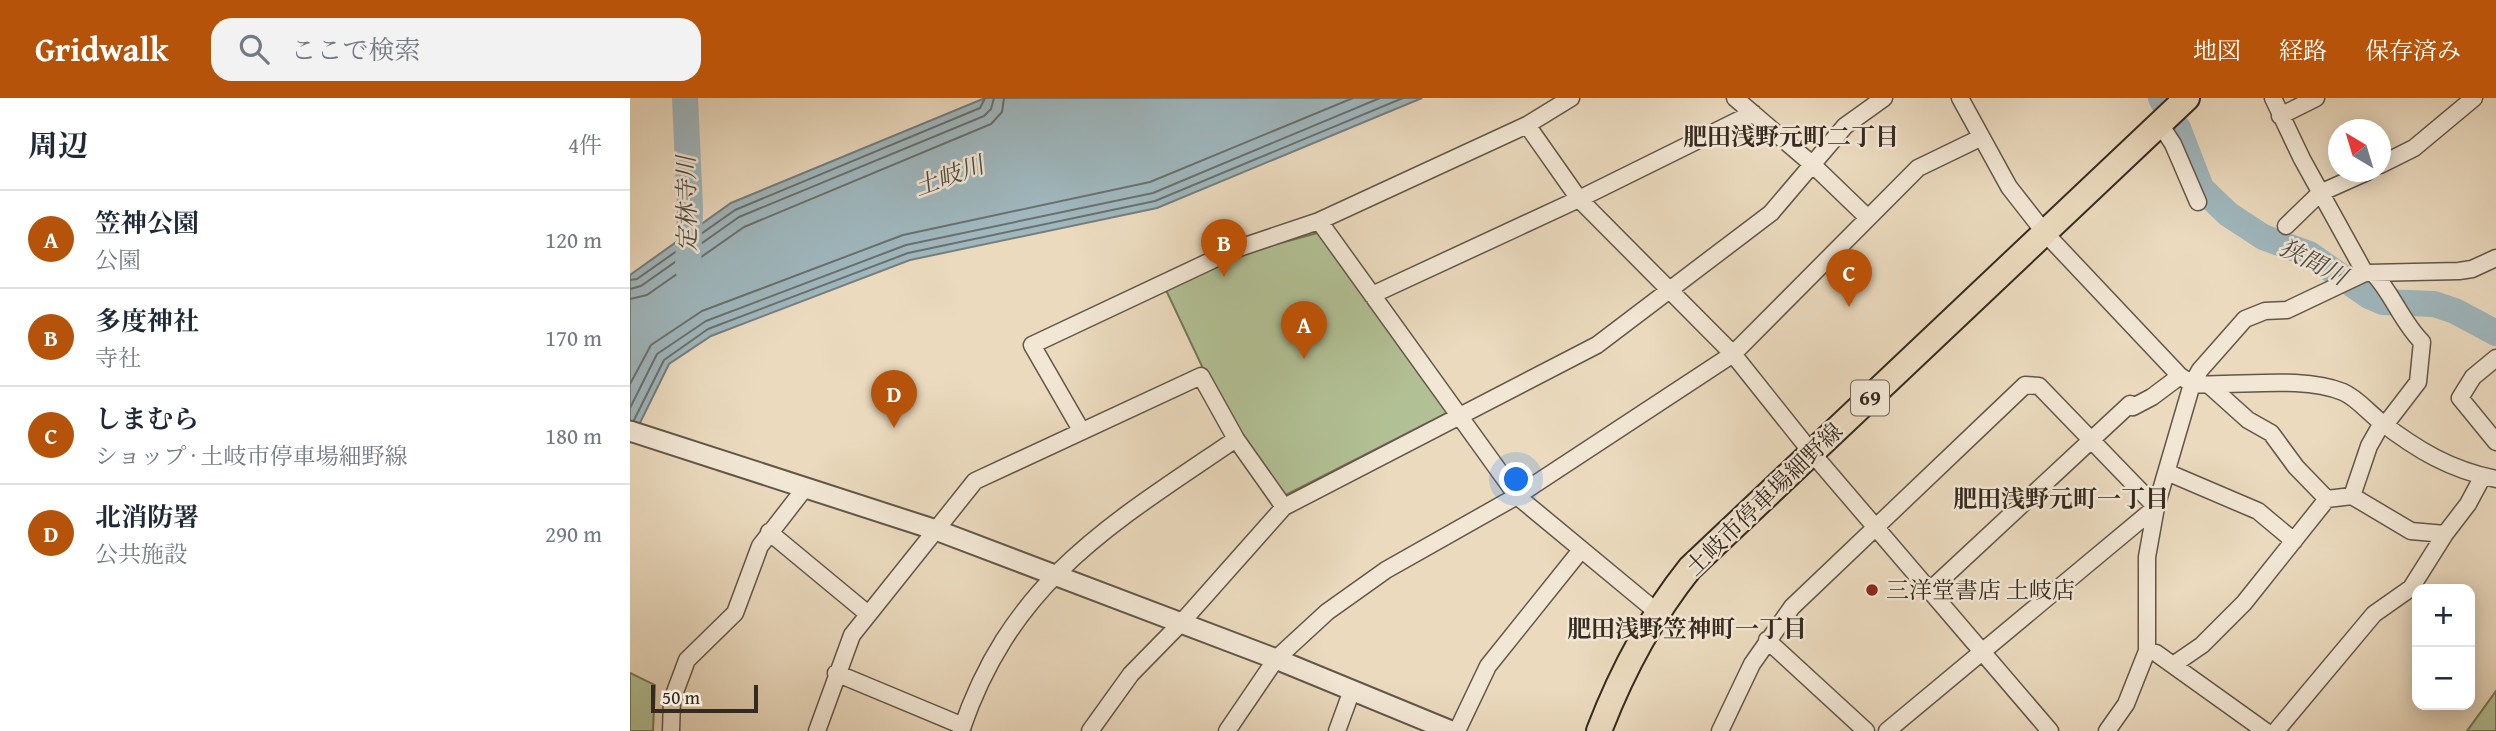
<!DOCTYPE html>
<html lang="ja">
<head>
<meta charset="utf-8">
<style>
  :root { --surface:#fff; --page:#f2f2f3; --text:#1f2937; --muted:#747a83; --line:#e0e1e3; --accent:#b45309 }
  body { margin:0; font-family:"Gentium Book Plus","Noto Serif JP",serif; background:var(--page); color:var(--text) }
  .controls { position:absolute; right:21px; bottom:21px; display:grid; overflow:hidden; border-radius:14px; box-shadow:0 4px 18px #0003 }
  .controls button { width:63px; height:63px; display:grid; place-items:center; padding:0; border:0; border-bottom:2px solid var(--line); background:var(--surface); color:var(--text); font:35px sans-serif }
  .compass { position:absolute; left:1698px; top:21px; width:63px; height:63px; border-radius:50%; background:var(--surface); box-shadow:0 4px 18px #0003; rotate:322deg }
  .scale { position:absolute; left:21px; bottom:18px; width:107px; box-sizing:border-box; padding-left:7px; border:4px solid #352a20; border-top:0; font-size:19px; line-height:24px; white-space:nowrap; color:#352a20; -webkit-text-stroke:5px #f2e7d5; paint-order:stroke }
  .you { position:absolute; left:887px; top:382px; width:24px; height:24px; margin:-18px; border:5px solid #fff; border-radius:50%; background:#1a73e8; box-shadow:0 0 0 10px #1a73e833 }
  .badge { display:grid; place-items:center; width:46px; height:46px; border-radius:50%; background:var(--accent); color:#fff; font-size:23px; font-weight:700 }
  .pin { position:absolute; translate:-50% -58px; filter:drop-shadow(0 2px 4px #0008) }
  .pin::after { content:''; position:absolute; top:37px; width:24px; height:21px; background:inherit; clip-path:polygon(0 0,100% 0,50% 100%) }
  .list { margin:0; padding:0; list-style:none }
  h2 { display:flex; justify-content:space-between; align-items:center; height:91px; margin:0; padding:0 28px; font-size:30px }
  h2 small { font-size:23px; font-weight:400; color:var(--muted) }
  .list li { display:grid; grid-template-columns:46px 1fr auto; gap:21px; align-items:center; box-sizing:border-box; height:98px; padding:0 28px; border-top:2px solid var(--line) }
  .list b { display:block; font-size:26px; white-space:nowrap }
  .list p { margin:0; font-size:23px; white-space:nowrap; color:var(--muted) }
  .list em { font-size:23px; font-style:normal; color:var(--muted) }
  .icon { flex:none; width:38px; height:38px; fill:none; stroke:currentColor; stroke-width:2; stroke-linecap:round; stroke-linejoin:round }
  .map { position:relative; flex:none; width:1866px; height:633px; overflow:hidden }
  header { display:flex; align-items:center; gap:42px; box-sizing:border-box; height:98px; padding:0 35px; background:var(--accent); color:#fff }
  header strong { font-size:33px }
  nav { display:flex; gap:38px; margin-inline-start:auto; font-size:24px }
  .search { width:490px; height:63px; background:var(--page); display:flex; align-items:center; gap:18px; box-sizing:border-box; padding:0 24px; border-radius:21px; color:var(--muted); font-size:26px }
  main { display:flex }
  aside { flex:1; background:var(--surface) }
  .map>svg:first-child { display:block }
</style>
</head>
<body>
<header>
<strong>Gridwalk</strong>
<div class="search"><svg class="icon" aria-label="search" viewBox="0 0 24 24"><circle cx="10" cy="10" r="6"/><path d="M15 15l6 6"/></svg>ここで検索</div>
<nav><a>地図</a><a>経路</a><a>保存済み</a></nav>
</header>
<main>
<aside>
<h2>周辺<small>4件</small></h2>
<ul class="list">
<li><span class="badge">A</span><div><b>笠神公園</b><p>公園</p></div><em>120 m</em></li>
<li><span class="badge">B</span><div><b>多度神社</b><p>寺社</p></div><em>170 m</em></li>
<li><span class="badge">C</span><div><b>しまむら</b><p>ショップ · 土岐市停車場細野線</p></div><em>180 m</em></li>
<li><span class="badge">D</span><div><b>北消防署</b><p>公共施設</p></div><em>290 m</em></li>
</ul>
</aside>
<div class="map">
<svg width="1866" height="633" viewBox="0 0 1866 633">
  <rect width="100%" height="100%" fill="#ebdabe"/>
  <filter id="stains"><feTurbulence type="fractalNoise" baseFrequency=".00286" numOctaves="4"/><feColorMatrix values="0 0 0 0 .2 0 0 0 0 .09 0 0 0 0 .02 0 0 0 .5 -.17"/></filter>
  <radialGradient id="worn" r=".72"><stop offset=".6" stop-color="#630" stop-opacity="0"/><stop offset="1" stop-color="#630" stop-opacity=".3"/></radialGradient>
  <path fill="#b2c195" stroke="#74765a" stroke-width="2" d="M 691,134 L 819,314 L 648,401 L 596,319 L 535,190 L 610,156 Z
    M 0,575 L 25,587 L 23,633 L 0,633 Z
    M 1866,593 L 1866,633 L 1837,633 Z"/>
  <path fill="#9fb7bd" stroke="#757f7e" stroke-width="2" d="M 355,0 L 792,0 L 527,110 L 280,162 L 81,238 L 39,266 L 0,345 L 0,177 L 101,105 Z"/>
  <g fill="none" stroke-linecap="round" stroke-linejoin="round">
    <path stroke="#6a706e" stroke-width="2" d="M 0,182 L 7,181 L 105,112 L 350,10 L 355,0
      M 0,191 L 11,188 L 109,119 L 354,18 L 361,11 L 364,0
      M 0,201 L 17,197 L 114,129 L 361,26 L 372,14 L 374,0
      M 0,286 L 21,247 L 72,213 L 273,137 L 520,84 L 723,0
      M 0,310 L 27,256 L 76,223 L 276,147 L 523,95 L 750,0
      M 4,322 L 34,262 L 78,231 L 278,155 L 525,103 L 773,0"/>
    <path stroke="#9fb7bd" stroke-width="26" d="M 55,0 L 60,110 L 58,171
      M 1531,0 L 1533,4
      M 1548,30 L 1571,90 L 1598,116 L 1633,139 L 1679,156 L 1739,198 L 1753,204 L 1804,206 L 1825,213 L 1866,235"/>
    <g stroke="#625648" stroke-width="19">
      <path id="minor" d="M 1105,0 L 1183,67 L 1238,120
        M 1330,0 L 1379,89 L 1415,135 L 1550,278 L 1562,286 C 1608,289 1671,277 1713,294 C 1727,300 1739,315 1751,324 C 1787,352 1821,372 1866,381
        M 1650,18 L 1686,0
        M 1530,26 L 1543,46 L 1568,104
        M 897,27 L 949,101 L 1103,256 L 1182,355 L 1420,633
        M 1750,67 L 1784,50 L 1844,0
        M 689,123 L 887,398 L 1027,514
        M 1656,128 L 1690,95 L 1737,74
        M 1738,175 L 1829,173 L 1842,171 L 1866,160
        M 1743,175 C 1763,196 1771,223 1792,244 L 1788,284 L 1755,327
        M 742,197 L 949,101 L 1123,15
        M 1866,260 L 1843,279 L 1830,300 L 1866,344
        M 1579,287 L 1618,322 L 1641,335 L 1666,369 L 1697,401 L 1722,398 L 1781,433 L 1815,436 L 1781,490 L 1744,516 L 1646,633
        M 451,332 L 402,247 L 606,151 L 689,123 L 897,27 L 941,0
        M 1539,375 L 1628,413 L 1664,443
        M 1722,398 L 1739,348 L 1752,325
        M 139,434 L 238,516
        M 1815,436 L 1838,406 L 1853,378
        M 1299,493 L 1500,306 L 1503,309 L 1522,299 L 1550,278
        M 1137,542 L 1236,633
        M 1517,553 L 1526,555 L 1635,633
        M 1543,567 L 1572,547 L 1614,505 L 1697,401
        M 206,575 L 333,628
        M 41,633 L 42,602 L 57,562 L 105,515 L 130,448 L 175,390
        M 187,633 L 222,537 L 345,383 L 571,278 L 606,341 L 654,409
        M 331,633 C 382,482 481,426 606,341
        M 460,633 L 501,576 L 551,525 L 654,409 L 967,247 L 1141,115 L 1215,28 L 1254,0
        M 597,633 L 646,561 L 697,514 L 756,472 L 887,398 L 1103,256 L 1288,70 L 1350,40
        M 707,633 L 722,592
        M 827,633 L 858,568 L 951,452
        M 1090,633 L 1122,566 L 1162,509 L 1395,287 L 1409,288 L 1526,409 L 1257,633
        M 1477,633 L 1496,606 L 1517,553 L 1517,459 L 1526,409 L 1562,286 L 1570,272 L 1615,221 L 1635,213 L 1657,212 L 1735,175 L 1672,61 L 1643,0"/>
    </g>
    <g stroke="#625648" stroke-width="23">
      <path id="tertiary" d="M 0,333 L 306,432 L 646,561 L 821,633"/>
    </g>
    <g stroke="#352a20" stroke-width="28">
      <path id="primary" d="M 969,633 C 992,573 1020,520 1060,470 L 1557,0"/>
    </g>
    <use href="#minor" stroke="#f2e7d5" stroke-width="16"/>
    <use href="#tertiary" stroke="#f2e7d5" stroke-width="19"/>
    <use href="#primary" stroke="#ebdabe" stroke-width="24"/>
  </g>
  <circle fill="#8f2418" stroke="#f2e7d5" stroke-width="2.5" cx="1242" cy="492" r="7"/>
  <g text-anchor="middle" stroke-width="5" stroke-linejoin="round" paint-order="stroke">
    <rect fill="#f2e7d5" stroke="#6e6356" stroke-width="2" x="1221" y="282.5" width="38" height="35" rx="5"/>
    <g font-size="21" font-weight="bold" fill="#352a20">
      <text x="1240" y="307">69</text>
    </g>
    <g font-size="23" fill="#352a20" stroke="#f2e7d5">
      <text transform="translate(1134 401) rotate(-44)" y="8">土岐市停車場細野線</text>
    </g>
    <g font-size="23" fill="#352a20" stroke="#f2e7d5" text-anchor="start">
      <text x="1256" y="500">三洋堂書店 土岐店</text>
    </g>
    <g font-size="24" font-weight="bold" fill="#352a20" stroke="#f2e7d5">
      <text x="1161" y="47">肥田浅野元町二丁目</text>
      <text x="1431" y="409">肥田浅野元町一丁目</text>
      <text x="1057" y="539">肥田浅野笠神町一丁目</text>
    </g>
    <g font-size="24" font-style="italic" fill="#504d47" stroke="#f2e7d5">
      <text transform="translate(319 78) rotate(-20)" y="8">土岐川</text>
      <text transform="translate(57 106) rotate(-91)" y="8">定林寺川</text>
      <text transform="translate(1683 164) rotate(27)" y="8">狭間川</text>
    </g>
  </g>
  <rect width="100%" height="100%" filter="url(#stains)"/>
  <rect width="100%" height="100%" fill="url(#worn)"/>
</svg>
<div class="controls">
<button>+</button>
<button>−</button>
</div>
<svg class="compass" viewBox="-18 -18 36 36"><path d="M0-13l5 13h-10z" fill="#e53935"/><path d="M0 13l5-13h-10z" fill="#747a83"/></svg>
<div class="scale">50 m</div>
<div class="you"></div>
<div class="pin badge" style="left:674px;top:261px">A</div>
<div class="pin badge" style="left:594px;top:179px">B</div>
<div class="pin badge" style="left:1219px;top:209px">C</div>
<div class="pin badge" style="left:264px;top:330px">D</div>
</div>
</main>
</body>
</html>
